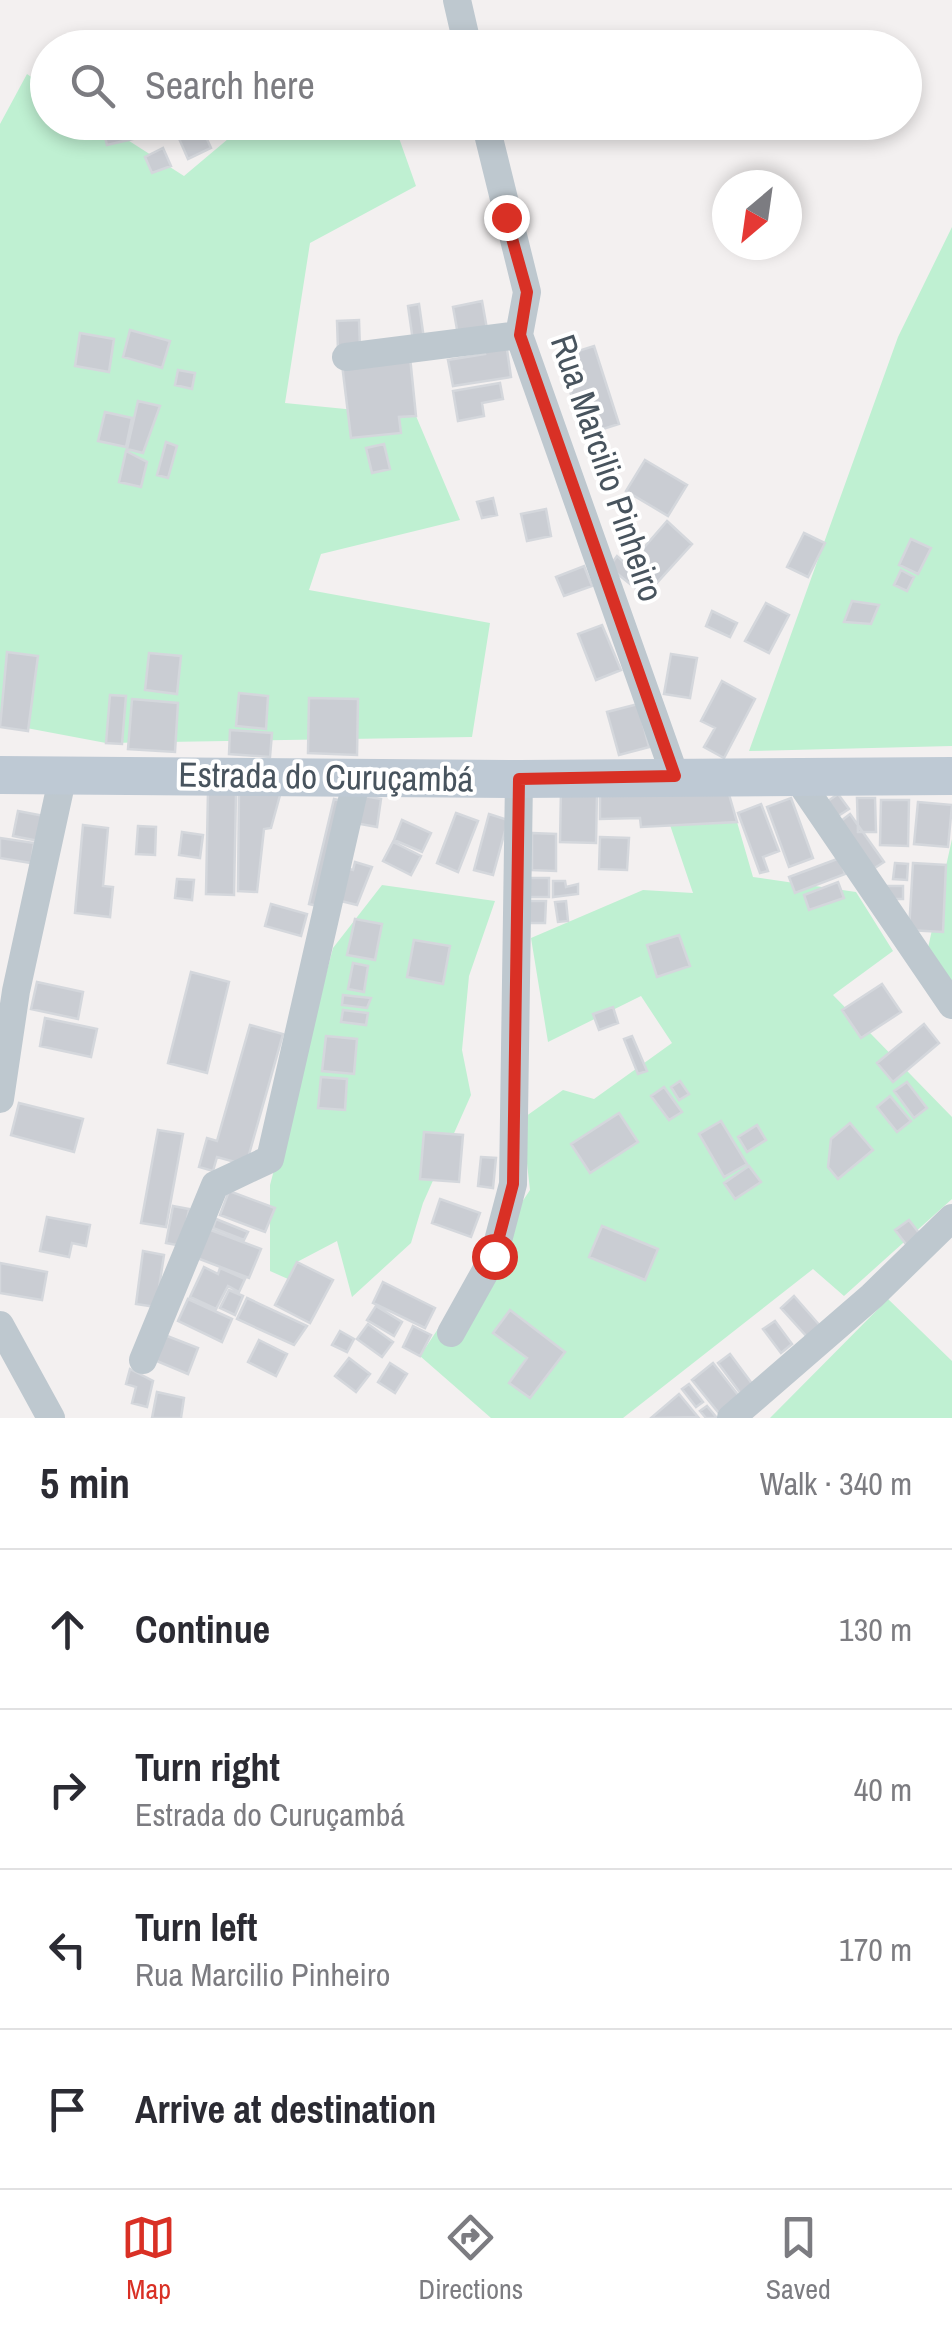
<!DOCTYPE html>
<html lang="en">
<head>
<meta charset="utf-8">
<style>
  :root { --surface:#fff; --page:#f7f7f7; --text:#2b2b33; --muted:#7c7c81; --line:#e1e1e2; --accent:#d93025 }
  body { margin:0; font-family:"Archivo Narrow",sans-serif; background:var(--page); color:var(--text) }
  .compass { position:absolute; left:712px; top:170px; width:90px; height:90px; border-radius:50%; background:var(--surface); box-shadow:0 5px 15px #0003; rotate:209deg }
  .stop { position:absolute; width:30px; height:30px; margin:-22px; border:8px solid #d93025; border-radius:50%; background:#fff }
  .stop.end { background:#d93025; border-color:#fff; box-shadow:0 2px 10px #0008 }
  .list { margin:0; padding:0; list-style:none }
  h2 { display:flex; justify-content:space-between; align-items:center; height:130px; margin:0; padding:0 40px; font-size:42px }
  h2 small { font-size:32px; font-weight:400; color:var(--muted) }
  .list li { display:grid; grid-template-columns:65px 1fr auto; gap:30px; align-items:center; box-sizing:border-box; height:160px; padding:0 40px; border-top:2px solid var(--line) }
  .list b { display:block; font-size:38px; white-space:nowrap }
  .list p { margin:0; font-size:32px; white-space:nowrap; color:var(--muted) }
  .list em { font-size:32px; font-style:normal; color:var(--muted) }
  .icon { flex:none; width:55px; height:55px; fill:none; stroke:currentColor; stroke-width:2; stroke-linecap:round; stroke-linejoin:round }
  .map { position:relative; flex:none; width:952px; height:1418px; overflow:hidden }
  .search { position:absolute; background:var(--surface); box-shadow:0 5px 15px #0003; left:30px; right:30px; top:30px; height:110px; display:flex; align-items:center; gap:25px; box-sizing:border-box; padding:0 35px; border-radius:55px; color:var(--muted); font-size:38px }
  .sheet { height:770px; background:var(--surface) }
  nav { display:flex; justify-content:space-around; align-items:center; box-sizing:border-box; height:140px; border-top:2px solid var(--line); background:var(--surface); font-size:28px; color:var(--muted) }
  nav a { display:grid; justify-items:center; gap:5px }
  nav .on { color:var(--accent) }
  .map>svg:first-child { display:block }
</style>
</head>
<body>
<div class="map">
<svg width="952" height="1418" viewBox="0 0 952 1418">
  <rect width="100%" height="100%" fill="#f3f0f0"/>
  <path fill="#bff0d2" d="M 27,74 L 47,88 L 48,122 L 101,123 L 184,176 L 247,123 L 331,123 L 399,138 L 416,186 L 310,243 L 285,403 L 416,416 L 460,520 L 321,554 L 309,590 L 490,623 L 472,737 L 106,743 L 0,723 L 0,124 Z
    M 952,227 L 952,746 L 749,751 L 898,337 Z
    M 737,822 L 753,877 L 856,892 L 893,951 L 833,995 L 952,1117 L 952,1199 L 844,1296 L 813,1269 L 623,1418 L 491,1418 L 420,1356 L 530,1190 L 522,1119 L 563,1090 L 594,1099 L 672,1043 L 641,996 L 548,1042 L 531,938 L 643,890 L 693,893 L 670,825 Z
    M 952,839 L 952,983 L 928,948 Z
    M 382,885 L 495,901 L 469,976 L 462,1050 L 471,1095 L 423,1203 L 411,1243 L 352,1297 L 337,1241 L 297,1262 L 288,1279 L 270,1271 L 270,1185 L 333,948 Z
    M 888,1299 L 952,1361 L 952,1418 L 770,1418 Z"/>
  <path fill="#cacdd3" stroke="#d4d7dc" stroke-width="2.5" d="M 101,122 L 147,122 L 150,135 L 107,145 Z
    M 200,124 L 211,148 L 188,159 L 177,134 Z
    M 163,148 L 171,166 L 152,173 L 145,157 Z
    M 482,301 L 487,329 L 458,335 L 453,307 Z
    M 419,304 L 424,339 L 413,341 L 408,306 Z
    M 359,320 L 360,349 L 338,350 L 337,321 Z
    M 130,330 L 170,341 L 162,368 L 123,357 Z
    M 80,333 L 114,339 L 109,372 L 75,366 Z
    M 506,343 L 511,377 L 453,386 L 448,360 L 485,354 L 483,347 Z
    M 594,346 L 619,424 L 584,435 L 559,357 Z
    M 410,357 L 416,416 L 399,417 L 401,433 L 351,438 L 342,364 Z
    M 178,370 L 195,373 L 192,389 L 175,385 Z
    M 500,383 L 503,399 L 482,403 L 484,416 L 458,421 L 453,391 Z
    M 138,401 L 160,406 L 143,453 L 127,449 Z
    M 105,412 L 132,418 L 126,447 L 98,441 Z
    M 166,442 L 177,446 L 168,478 L 157,475 Z
    M 384,444 L 390,469 L 372,473 L 366,448 Z
    M 126,451 L 147,462 L 141,487 L 119,482 Z
    M 645,460 L 687,485 L 668,516 L 626,491 Z
    M 493,498 L 497,515 L 482,518 L 477,502 Z
    M 546,509 L 551,536 L 527,541 L 521,514 Z
    M 667,521 L 692,544 L 645,596 L 609,567 L 617,556 L 628,566 Z
    M 804,533 L 825,543 L 808,577 L 787,567 Z
    M 911,539 L 931,548 L 918,574 L 899,565 Z
    M 584,566 L 592,586 L 564,596 L 556,577 Z
    M 901,570 L 914,577 L 907,591 L 894,585 Z
    M 852,601 L 879,605 L 871,624 L 844,622 Z
    M 766,603 L 789,615 L 769,653 L 745,641 Z
    M 712,611 L 737,623 L 730,637 L 706,626 Z
    M 602,625 L 621,670 L 596,680 L 578,634 Z
    M 7,652 L 38,656 L 28,731 L 0,727 Z
    M 149,653 L 181,656 L 177,694 L 145,690 Z
    M 671,654 L 697,658 L 690,698 L 664,694 Z
    M 722,681 L 755,699 L 724,758 L 704,747 L 715,728 L 701,721 Z
    M 239,693 L 268,696 L 266,729 L 236,726 Z
    M 110,695 L 126,696 L 122,744 L 106,743 Z
    M 309,698 L 358,699 L 357,755 L 308,753 Z
    M 132,699 L 178,703 L 175,752 L 128,749 Z
    M 638,704 L 649,747 L 619,755 L 607,712 Z
    M 230,730 L 272,733 L 270,757 L 229,754 Z
    M 561,789 L 597,791 L 596,843 L 560,842 Z
    M 239,790 L 280,795 L 271,828 L 264,829 L 257,892 L 238,891 Z
    M 208,791 L 236,792 L 234,895 L 206,894 Z
    M 728,791 L 737,822 L 641,827 L 640,818 L 600,819 L 600,792 Z
    M 838,794 L 849,809 L 838,816 L 828,801 Z
    M 359,795 L 381,799 L 377,827 L 355,823 Z
    M 791,798 L 813,858 L 789,867 L 767,807 Z
    M 857,798 L 875,798 L 876,832 L 858,832 Z
    M 334,799 L 347,802 L 322,907 L 309,904 Z
    M 881,800 L 909,800 L 908,846 L 880,845 Z
    M 918,802 L 952,805 L 948,847 L 914,844 Z
    M 761,804 L 779,851 L 763,857 L 768,871 L 760,873 L 738,813 Z
    M 18,811 L 44,816 L 39,841 L 13,836 Z
    M 456,813 L 478,821 L 458,872 L 437,863 Z
    M 489,814 L 508,820 L 493,875 L 474,870 Z
    M 850,814 L 884,862 L 870,871 L 837,824 Z
    M 402,820 L 431,833 L 422,852 L 394,840 Z
    M 83,825 L 108,828 L 103,886 L 113,887 L 110,917 L 75,913 Z
    M 138,826 L 156,827 L 155,855 L 136,854 Z
    M 182,832 L 203,835 L 200,858 L 179,855 Z
    M 532,833 L 556,834 L 556,871 L 532,870 Z
    M 600,837 L 629,838 L 627,870 L 599,869 Z
    M 0,838 L 34,843 L 31,863 L 0,858 Z
    M 393,842 L 421,856 L 411,875 L 383,861 Z
    M 840,858 L 845,874 L 795,893 L 789,877 Z
    M 355,862 L 372,867 L 357,905 L 333,899 L 342,867 L 353,870 Z
    M 895,863 L 908,864 L 907,880 L 893,879 Z
    M 913,863 L 946,865 L 943,932 L 909,930 Z
    M 529,878 L 549,878 L 549,897 L 529,897 Z
    M 177,879 L 194,880 L 192,900 L 175,898 Z
    M 553,881 L 565,881 L 566,887 L 578,884 L 578,894 L 553,897 Z
    M 838,882 L 844,898 L 809,910 L 804,895 Z
    M 884,886 L 903,886 L 903,899 L 890,899 Z
    M 529,901 L 546,901 L 545,923 L 529,923 Z
    M 566,901 L 568,921 L 558,922 L 555,902 Z
    M 271,904 L 307,914 L 301,936 L 265,926 Z
    M 355,919 L 382,924 L 375,960 L 347,955 Z
    M 679,935 L 690,966 L 657,977 L 647,945 Z
    M 414,940 L 450,946 L 443,984 L 407,977 Z
    M 353,963 L 368,966 L 364,992 L 348,989 Z
    M 191,972 L 229,982 L 207,1073 L 168,1063 Z
    M 37,982 L 83,992 L 78,1019 L 31,1009 Z
    M 882,984 L 901,1012 L 861,1038 L 842,1010 Z
    M 343,995 L 371,998 L 367,1008 L 342,1005 Z
    M 613,1007 L 618,1023 L 599,1030 L 593,1014 Z
    M 343,1010 L 368,1013 L 366,1025 L 341,1022 Z
    M 45,1018 L 97,1029 L 91,1057 L 40,1046 Z
    M 924,1024 L 939,1043 L 893,1082 L 877,1063 Z
    M 250,1025 L 283,1034 L 246,1165 L 217,1157 L 213,1171 L 199,1167 L 207,1138 L 217,1141 Z
    M 326,1036 L 357,1039 L 354,1074 L 322,1071 Z
    M 632,1036 L 647,1071 L 638,1074 L 624,1039 Z
    M 321,1077 L 347,1079 L 345,1110 L 318,1108 Z
    M 680,1081 L 689,1094 L 679,1100 L 671,1087 Z
    M 907,1082 L 927,1108 L 914,1118 L 894,1091 Z
    M 664,1087 L 682,1112 L 669,1120 L 651,1096 Z
    M 890,1096 L 911,1121 L 897,1132 L 877,1107 Z
    M 19,1103 L 83,1119 L 74,1152 L 11,1135 Z
    M 619,1113 L 638,1142 L 590,1173 L 571,1144 Z
    M 721,1121 L 747,1164 L 724,1177 L 699,1134 Z
    M 850,1123 L 873,1150 L 838,1179 L 828,1167 L 831,1139 Z
    M 757,1125 L 766,1140 L 747,1152 L 738,1137 Z
    M 158,1130 L 183,1134 L 166,1227 L 141,1223 Z
    M 424,1132 L 463,1135 L 459,1182 L 420,1179 Z
    M 481,1157 L 496,1158 L 493,1188 L 478,1186 Z
    M 749,1166 L 761,1182 L 735,1199 L 724,1183 Z
    M 229,1191 L 275,1208 L 265,1232 L 220,1215 Z
    M 440,1199 L 480,1213 L 471,1237 L 432,1223 Z
    M 173,1206 L 189,1209 L 182,1246 L 166,1243 Z
    M 47,1217 L 90,1225 L 86,1246 L 72,1243 L 69,1257 L 40,1251 Z
    M 216,1219 L 248,1232 L 244,1240 L 213,1228 Z
    M 909,1220 L 926,1242 L 912,1252 L 895,1230 Z
    M 602,1226 L 658,1249 L 645,1280 L 589,1257 Z
    M 208,1229 L 261,1249 L 249,1278 L 197,1258 Z
    M 143,1251 L 164,1255 L 156,1307 L 136,1304 Z
    M 297,1262 L 333,1280 L 310,1323 L 275,1305 Z
    M 0,1263 L 47,1272 L 42,1300 L 0,1293 Z
    M 204,1267 L 218,1274 L 220,1268 L 245,1279 L 239,1292 L 228,1286 L 216,1309 L 190,1297 Z
    M 383,1282 L 435,1308 L 425,1328 L 373,1303 Z
    M 229,1290 L 243,1296 L 235,1315 L 220,1308 Z
    M 794,1296 L 822,1328 L 809,1339 L 781,1308 Z
    M 247,1298 L 307,1326 L 294,1345 L 237,1319 Z
    M 188,1299 L 232,1319 L 222,1342 L 178,1321 Z
    M 376,1306 L 402,1322 L 394,1336 L 367,1320 Z
    M 510,1310 L 565,1352 L 530,1398 L 509,1383 L 527,1358 L 493,1333 Z
    M 775,1321 L 792,1344 L 781,1353 L 763,1329 Z
    M 368,1324 L 393,1342 L 382,1357 L 357,1339 Z
    M 413,1326 L 431,1335 L 420,1356 L 403,1347 Z
    M 340,1331 L 354,1339 L 347,1352 L 332,1345 Z
    M 162,1334 L 198,1348 L 188,1374 L 152,1359 Z
    M 259,1340 L 287,1354 L 276,1376 L 248,1362 Z
    M 730,1354 L 756,1389 L 744,1398 L 718,1363 Z
    M 349,1358 L 370,1374 L 356,1392 L 335,1376 Z
    M 390,1363 L 407,1374 L 395,1393 L 378,1382 Z
    M 713,1363 L 742,1400 L 722,1417 L 692,1380 Z
    M 130,1369 L 153,1381 L 147,1407 L 132,1403 L 136,1387 L 126,1384 Z
    M 689,1384 L 703,1402 L 696,1407 L 682,1389 Z
    M 157,1392 L 184,1398 L 181,1418 L 152,1418 Z
    M 679,1394 L 698,1417 L 651,1418 Z
    M 707,1406 L 717,1418 L 706,1418 L 700,1411 Z"/>
  <g fill="none" stroke-linecap="round" stroke-linejoin="round">
    <path stroke="#bec8cf" stroke-width="28" d="M 457,0 L 468,48
      M 485,122 L 527,292 L 519,335 L 675,776
      M 346,357 L 519,335
      M 798,779 L 952,1005
      M 0,1099 L 16,991 L 63,775
      M 0,1325 L 51,1418
      M 451,1333 L 494,1256 L 513,1184 L 519,779
      M 143,1360 L 215,1185 L 270,1159 L 357,778
      M 731,1418 L 872,1296 L 952,1218"/>
    <path stroke="#bec9d4" stroke-width="38" d="M 0,775 L 519,779 L 952,776"/>
  </g>
  <g fill="none" stroke-linecap="round" stroke-linejoin="round">
    <path stroke="#d93025" stroke-width="12" d="M 494,1256 L 513,1184 L 519,779 L 675,776 L 520,335 L 527,292 L 506,217"/>
  </g>
  <g text-anchor="middle" stroke-width="8" stroke-linejoin="round" paint-order="stroke">
    <g font-size="35" fill="#48545e" stroke="#fff">
      <text transform="translate(607 468) rotate(71)" y="12">Rua Marcilio Pinheiro</text>
      <text transform="translate(326 777) rotate(1)" y="12">Estrada do Curuçambá</text>
    </g>
  </g>
</svg>
<svg class="compass" viewBox="-18 -18 36 36"><path d="M0-13l5 13h-10z" fill="#e53935"/><path d="M0 13l5-13h-10z" fill="#7c7c81"/></svg>
<div class="stop" style="left:494px;top:1256px"></div>
<div class="stop end" style="left:506px;top:217px"></div>
<div class="search"><svg class="icon" aria-label="search" viewBox="0 0 24 24"><circle cx="10" cy="10" r="6"/><path d="M15 15l6 6"/></svg>Search here</div>
</div>
<section class="sheet">
<h2>5 min<small>Walk · 340 m</small></h2>
<ul class="list">
<li><svg class="icon" aria-label="ahead" viewBox="0 0 24 24"><path d="M12 20V5M6 11l6-6 6 6"/></svg><div><b>Continue</b></div><em>130 m</em></li>
<li><svg class="icon" aria-label="right" viewBox="0 0 24 24"><path d="M7 20v-9h11M14 6l5 5-5 5"/></svg><div><b>Turn right</b><p>Estrada do Curuçambá</p></div><em>40 m</em></li>
<li><svg class="icon" aria-label="left" viewBox="0 0 24 24"><path d="M17 20v-9H6M10 6l-5 5 5 5"/></svg><div><b>Turn left</b><p>Rua Marcilio Pinheiro</p></div><em>170 m</em></li>
<li><svg class="icon" aria-label="arrive" viewBox="0 0 24 24"><path d="M6 21V4h12l-3 4 3 4H6"/></svg><div><b>Arrive at destination</b></div></li>
</ul>
</section>
<nav>
<a class="on"><svg class="icon" aria-label="map" viewBox="0 0 24 24"><path d="M3 6l6-2 6 2 6-2v14l-6 2-6-2-6 2zM9 4v14M15 6v14"/></svg>Map</a>
<a><svg class="icon" aria-label="directions" viewBox="0 0 24 24"><path d="M12 3l9 9-9 9-9-9zM9 14v-3h6M13 9l2 2-2 2"/></svg>Directions</a>
<a><svg class="icon" aria-label="saved" viewBox="0 0 24 24"><path d="M7 4h10v16l-5-4-5 4z"/></svg>Saved</a>
</nav>
</body>
</html>
